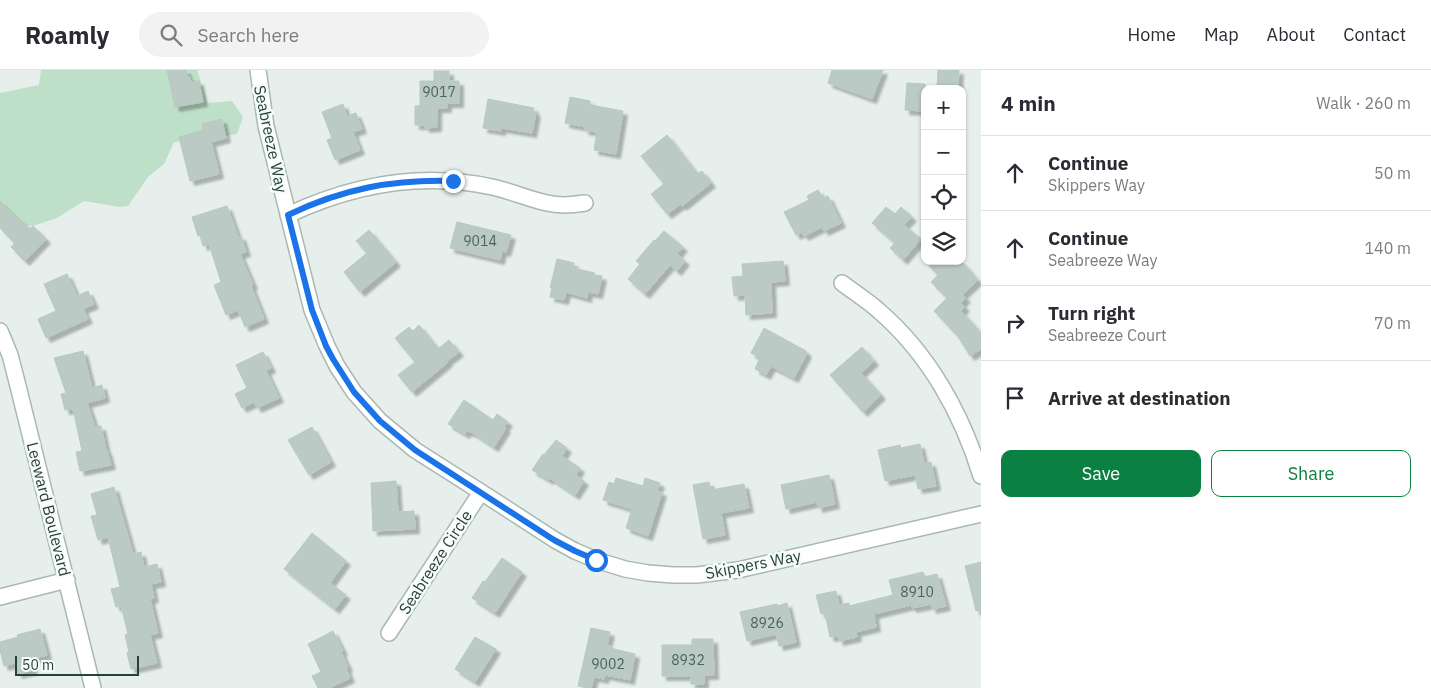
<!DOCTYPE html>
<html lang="en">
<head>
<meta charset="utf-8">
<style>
  :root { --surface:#fff; --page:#f2f2f3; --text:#2b2b33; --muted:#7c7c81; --line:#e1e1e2; --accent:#0b8043 }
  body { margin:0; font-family:"IBM Plex Sans",sans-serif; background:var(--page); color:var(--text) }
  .controls { position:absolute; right:15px; top:15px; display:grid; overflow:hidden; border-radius:10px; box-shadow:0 1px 4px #0004 }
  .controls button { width:45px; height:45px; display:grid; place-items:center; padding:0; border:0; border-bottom:1px solid var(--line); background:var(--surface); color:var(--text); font:25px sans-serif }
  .scale { position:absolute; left:15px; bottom:12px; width:124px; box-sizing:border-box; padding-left:5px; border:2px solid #24423a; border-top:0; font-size:14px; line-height:18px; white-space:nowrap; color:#24423a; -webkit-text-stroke:4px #f7fbf9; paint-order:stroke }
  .stop { position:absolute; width:15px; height:15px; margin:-11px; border:4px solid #1a73e8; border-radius:50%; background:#fff }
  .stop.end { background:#1a73e8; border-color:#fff; box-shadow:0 1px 5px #0008 }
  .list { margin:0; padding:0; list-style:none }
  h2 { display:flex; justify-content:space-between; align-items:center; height:65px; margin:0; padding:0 20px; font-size:21px }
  h2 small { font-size:16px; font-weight:400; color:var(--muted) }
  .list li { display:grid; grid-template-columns:32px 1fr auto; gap:15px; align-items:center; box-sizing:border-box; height:75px; padding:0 20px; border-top:1px solid var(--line) }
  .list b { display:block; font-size:19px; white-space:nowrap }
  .list p { margin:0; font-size:16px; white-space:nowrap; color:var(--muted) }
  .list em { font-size:16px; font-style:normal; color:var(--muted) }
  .actions { display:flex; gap:10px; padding:15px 20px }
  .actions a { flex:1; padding:11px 0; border:1px solid var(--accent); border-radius:10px; text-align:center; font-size:18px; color:var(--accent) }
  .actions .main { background:var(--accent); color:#fff }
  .icon { flex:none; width:28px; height:28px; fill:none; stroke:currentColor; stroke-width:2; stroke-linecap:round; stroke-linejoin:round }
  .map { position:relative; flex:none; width:981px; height:618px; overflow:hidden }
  header { display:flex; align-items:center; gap:30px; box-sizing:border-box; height:70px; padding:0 25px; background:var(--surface); border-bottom:1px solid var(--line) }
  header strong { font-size:24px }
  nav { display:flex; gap:28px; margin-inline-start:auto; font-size:18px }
  .search { width:350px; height:45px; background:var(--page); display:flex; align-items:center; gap:12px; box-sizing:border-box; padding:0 18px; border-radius:28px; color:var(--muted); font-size:19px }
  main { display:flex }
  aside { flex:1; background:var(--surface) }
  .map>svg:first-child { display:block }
</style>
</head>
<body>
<header>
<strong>Roamly</strong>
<div class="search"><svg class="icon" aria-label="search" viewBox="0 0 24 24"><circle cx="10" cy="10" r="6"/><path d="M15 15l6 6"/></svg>Search here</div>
<nav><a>Home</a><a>Map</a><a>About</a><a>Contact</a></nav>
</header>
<main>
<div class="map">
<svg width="981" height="618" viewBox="0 0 981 618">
  <defs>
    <filter id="shadow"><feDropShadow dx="4.5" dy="4.5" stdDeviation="1" flood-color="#0004"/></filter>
  </defs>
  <rect width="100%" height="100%" fill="#e6efeb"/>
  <path fill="#bfe0c8" d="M 41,0 L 197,0 L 208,33 L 232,31 L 243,47 L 237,64 L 174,72 L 164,94 L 148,107 L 128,136 L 120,137 L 84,131 L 57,148 L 33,156 L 0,154 L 0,23 L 39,15 Z"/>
  <path fill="#bbcac4" stroke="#b8c9c2" filter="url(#shadow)" d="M 167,0 L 186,0 L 188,7 L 190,7 L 191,12 L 199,11 L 203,32 L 175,37 Z
    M 832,0 L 883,0 L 872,29 L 828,13 Z
    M 938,0 L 959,0 L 958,19 L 937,19 Z
    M 434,1 L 449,1 L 449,11 L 459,11 L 459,33 L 447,33 L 447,38 L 437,38 L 437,57 L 425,58 L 425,55 L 415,55 L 415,36 L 420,36 L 420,11 L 434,11 Z
    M 907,13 L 925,14 L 925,41 L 905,40 Z
    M 570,27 L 590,31 L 590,35 L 623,41 L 616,84 L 594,80 L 597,62 L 584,60 L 585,57 L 565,53 Z
    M 488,29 L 534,38 L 533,42 L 536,42 L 532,63 L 502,58 L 501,61 L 483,58 Z
    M 343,34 L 347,46 L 356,43 L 362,59 L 353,62 L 360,80 L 335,90 L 327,70 L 332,68 L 322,42 Z
    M 222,49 L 226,68 L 211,72 L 219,104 L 190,111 L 179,67 L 203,60 L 202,54 Z
    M 667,65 L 697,104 L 702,101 L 711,113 L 682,136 L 681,134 L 667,144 L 651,124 L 664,114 L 641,86 Z
    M 818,120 L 823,128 L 828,126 L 841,153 L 824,161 L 822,157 L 804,166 L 802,162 L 796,165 L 784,142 L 809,130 L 807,126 Z
    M 0,131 L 24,155 L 25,153 L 30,159 L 33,156 L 46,169 L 25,191 L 11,177 L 15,173 L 0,158 Z
    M 227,136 L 238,167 L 241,166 L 246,182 L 240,184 L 253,215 L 251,216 L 264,249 L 245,257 L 238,240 L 226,245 L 214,215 L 221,212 L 209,174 L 203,176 L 200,165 L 198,166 L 192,147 Z
    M 886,137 L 895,144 L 901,137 L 912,147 L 904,155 L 921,169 L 903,190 L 890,178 L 895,173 L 872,153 Z
    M 457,152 L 511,165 L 506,182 L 502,181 L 500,190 L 450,178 Z
    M 369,160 L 396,192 L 360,222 L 344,202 L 367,183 L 356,171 Z
    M 664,161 L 683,177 L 677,184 L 685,191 L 677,201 L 670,195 L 645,224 L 628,209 L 640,194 L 636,191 L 654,170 L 655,171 Z
    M 557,189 L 574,193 L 573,198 L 595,203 L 594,205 L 602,206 L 598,224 L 588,222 L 587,228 L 566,222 L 564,230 L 550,227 L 552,218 L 550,218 Z
    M 783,191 L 785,211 L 771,212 L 772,243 L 746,245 L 745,225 L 734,226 L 732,207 L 743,206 L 742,194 Z
    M 925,191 L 961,191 L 978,210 L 962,225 L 966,228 L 961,233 L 965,237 L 961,241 L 981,263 L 981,279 L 970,286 L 957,265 L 934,241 L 947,228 L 931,212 L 938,205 Z
    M 67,204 L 77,226 L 88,221 L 94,234 L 83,239 L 88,249 L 46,268 L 38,249 L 56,241 L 44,214 Z
    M 419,255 L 438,279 L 449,270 L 459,282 L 447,291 L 448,292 L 412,322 L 398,305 L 415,292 L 395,268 L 409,257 L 413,261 Z
    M 764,258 L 806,281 L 806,282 L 807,283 L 794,308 L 771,296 L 766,305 L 755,299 L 760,288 L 751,283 Z
    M 862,277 L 874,291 L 861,303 L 881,325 L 863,342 L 830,305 Z
    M 83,281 L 92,318 L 102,315 L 105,328 L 87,333 L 95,357 L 101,356 L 106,380 L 107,380 L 111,395 L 80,401 L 76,382 L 82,381 L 73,339 L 65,340 L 61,324 L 66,323 L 54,288 Z
    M 263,282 L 271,298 L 266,301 L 279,328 L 257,338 L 254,332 L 242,338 L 235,324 L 247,318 L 236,295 Z
    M 464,330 L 493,350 L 497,344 L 508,352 L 504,357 L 506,358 L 494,377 L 473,363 L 467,361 L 465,364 L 448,354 Z
    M 312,357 L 331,392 L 309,405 L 288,370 Z
    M 556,370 L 567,378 L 562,386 L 580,398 L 576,405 L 584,411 L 575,425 L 550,408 L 549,410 L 532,400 L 543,384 L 544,385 Z
    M 920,374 L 924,393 L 931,392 L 936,416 L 918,419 L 915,405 L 885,411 L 878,380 L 900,375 L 901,378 Z
    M 829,405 L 835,434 L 818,438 L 817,432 L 786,439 L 781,415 Z
    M 616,408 L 643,416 L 645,408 L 660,413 L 657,421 L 662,422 L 648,466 L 626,458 L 632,439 L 603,430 L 609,412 L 614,414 Z
    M 396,411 L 398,442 L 414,441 L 415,459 L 373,461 L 371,413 Z
    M 709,412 L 711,420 L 744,414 L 749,438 L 721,443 L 725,465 L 703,469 L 693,415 Z
    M 114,417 L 133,484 L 141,482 L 144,497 L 157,494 L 161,512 L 151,514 L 154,528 L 150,529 L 158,563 L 150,565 L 157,593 L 131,599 L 127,583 L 129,582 L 125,565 L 128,564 L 121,536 L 116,537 L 111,519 L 120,517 L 108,467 L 98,470 L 91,446 L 97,445 L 91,424 Z
    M 312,463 L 346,491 L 330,513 L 346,525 L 335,539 L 284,499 Z
    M 502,488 L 522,502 L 495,543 L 472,528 L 483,511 L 485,512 Z
    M 981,492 L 981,540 L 976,541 L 965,496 Z
    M 923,502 L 925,507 L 937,504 L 946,536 L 932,539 L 931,534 L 912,538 L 911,535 L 874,544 L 876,557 L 856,562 L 857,567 L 839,571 L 838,566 L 830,567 L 825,543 L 821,544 L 816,525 L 836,521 L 839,535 L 849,533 L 849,536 L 893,525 L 889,510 Z
    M 787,533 L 796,572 L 779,576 L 776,564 L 747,571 L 740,542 L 777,534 L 778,536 Z
    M 591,558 L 610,562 L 607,575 L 611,576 L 610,578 L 635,584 L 630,610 L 605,605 L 604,609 L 594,607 L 591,618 L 578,616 Z
    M 40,559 L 47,585 L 31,589 L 33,600 L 18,604 L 15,593 L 4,596 L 0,580 L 0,572 L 18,567 L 17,565 Z
    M 333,561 L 343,581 L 341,582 L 348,597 L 346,598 L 350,608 L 329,618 L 318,618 L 312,606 L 321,602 L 308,574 Z
    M 475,567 L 496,579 L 475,612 L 455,599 Z
    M 692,569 L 713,569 L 714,605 L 704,605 L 704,614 L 691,614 L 691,606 L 662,606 L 662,575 L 692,575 Z"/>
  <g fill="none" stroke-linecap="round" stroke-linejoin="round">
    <g stroke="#a8b8b2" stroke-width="18">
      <path id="minor" d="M 258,0 L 266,56 L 312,240 L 327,276 L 337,296 L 354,322 L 380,351 L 415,380 L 481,422 L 555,470 L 575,481 L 596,490 L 625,499 L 648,503 L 673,505 L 697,505 L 738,500 L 981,444
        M 288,145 C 352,115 422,102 492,117 C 511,121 528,129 547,133 C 559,136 573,135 585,133
        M 842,213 C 855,223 868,231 879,241 C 929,284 962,344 981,406
        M 0,261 L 10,285 L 16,308 L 93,618
        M 0,527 L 67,510
        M 389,563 L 481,422"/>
    </g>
    <use href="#minor" stroke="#fff" stroke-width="15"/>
  </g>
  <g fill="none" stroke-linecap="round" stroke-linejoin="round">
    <path stroke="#1a73e8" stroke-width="6" d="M 453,111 C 393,109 342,119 288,145 L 312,240 L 326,276 L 333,289 L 354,322 L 380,351 L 415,380 L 554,470 L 575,481 L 596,490"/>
  </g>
  <g text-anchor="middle" stroke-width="5" stroke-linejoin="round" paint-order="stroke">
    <g font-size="14" fill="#4a645c">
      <text x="439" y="27">9017</text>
      <text x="480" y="176">9014</text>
      <text x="917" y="527">8910</text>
      <text x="767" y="558">8926</text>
      <text x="688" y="595">8932</text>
      <text x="608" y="599">9002</text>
    </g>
    <g font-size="16" fill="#24423a" stroke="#f7fbf9">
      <text transform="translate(271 69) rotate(78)" y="6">Seabreeze Way</text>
      <text transform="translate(49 439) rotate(76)" y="6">Leeward Boulevard</text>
      <text transform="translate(435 492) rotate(-57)" y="6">Seabreeze Circle</text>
      <text transform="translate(753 494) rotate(-11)" y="6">Skippers Way</text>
    </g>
  </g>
</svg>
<div class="controls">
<button>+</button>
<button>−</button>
<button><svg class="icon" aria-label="locate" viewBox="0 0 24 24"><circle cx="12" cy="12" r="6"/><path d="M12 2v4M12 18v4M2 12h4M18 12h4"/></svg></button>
<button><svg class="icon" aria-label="layers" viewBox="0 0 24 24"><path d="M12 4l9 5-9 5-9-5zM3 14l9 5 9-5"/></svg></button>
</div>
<div class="scale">50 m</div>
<div class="stop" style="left:596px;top:490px"></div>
<div class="stop end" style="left:453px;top:111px"></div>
</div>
<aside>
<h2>4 min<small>Walk · 260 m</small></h2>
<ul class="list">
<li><svg class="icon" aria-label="ahead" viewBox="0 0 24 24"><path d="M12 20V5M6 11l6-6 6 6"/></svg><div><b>Continue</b><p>Skippers Way</p></div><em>50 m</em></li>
<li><svg class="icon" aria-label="ahead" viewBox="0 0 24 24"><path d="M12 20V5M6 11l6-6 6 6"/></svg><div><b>Continue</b><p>Seabreeze Way</p></div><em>140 m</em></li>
<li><svg class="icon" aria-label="right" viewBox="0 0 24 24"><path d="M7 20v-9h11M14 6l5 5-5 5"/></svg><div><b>Turn right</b><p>Seabreeze Court</p></div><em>70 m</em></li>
<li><svg class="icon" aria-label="arrive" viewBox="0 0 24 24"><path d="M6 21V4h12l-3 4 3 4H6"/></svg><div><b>Arrive at destination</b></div></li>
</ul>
<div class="actions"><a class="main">Save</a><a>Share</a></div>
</aside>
</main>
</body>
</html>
